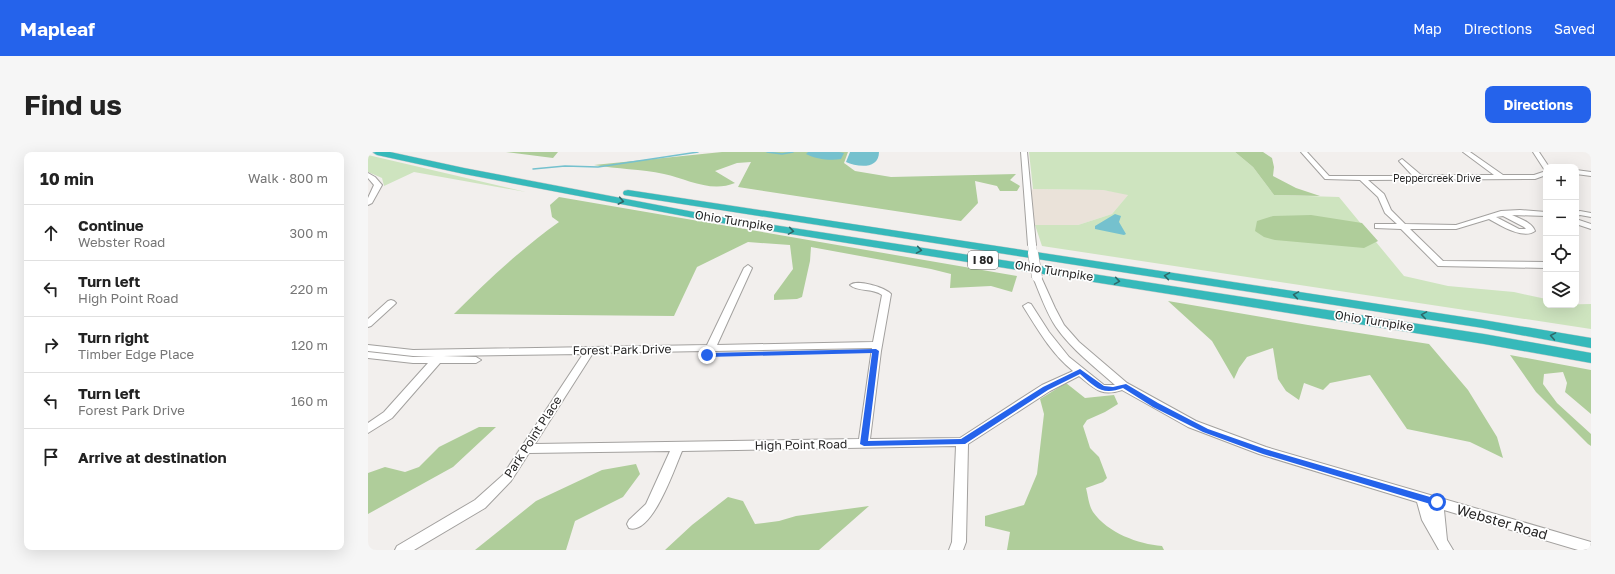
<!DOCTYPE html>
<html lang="en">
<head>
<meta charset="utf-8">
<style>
  :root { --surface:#fff; --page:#f6f6f6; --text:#222; --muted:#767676; --line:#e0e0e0; --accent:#2563eb }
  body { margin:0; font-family:"Golos Text",sans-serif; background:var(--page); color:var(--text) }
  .controls { position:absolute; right:12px; top:12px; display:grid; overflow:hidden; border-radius:8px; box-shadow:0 4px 16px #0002 }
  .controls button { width:36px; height:36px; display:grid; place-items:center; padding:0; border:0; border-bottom:1px solid var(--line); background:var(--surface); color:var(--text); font:20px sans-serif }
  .stop { position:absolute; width:12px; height:12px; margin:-9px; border:3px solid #2563eb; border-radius:50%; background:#fff }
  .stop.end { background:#2563eb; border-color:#fff; box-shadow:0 1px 4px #0008 }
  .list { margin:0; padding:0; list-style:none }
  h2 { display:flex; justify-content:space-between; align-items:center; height:52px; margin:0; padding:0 16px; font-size:17px }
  h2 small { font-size:13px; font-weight:400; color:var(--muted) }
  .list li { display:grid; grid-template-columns:26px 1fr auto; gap:12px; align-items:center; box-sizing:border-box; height:56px; padding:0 16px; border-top:1px solid var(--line) }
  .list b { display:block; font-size:15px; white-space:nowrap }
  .list p { margin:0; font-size:13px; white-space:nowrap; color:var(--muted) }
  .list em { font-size:13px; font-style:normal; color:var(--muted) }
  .icon { flex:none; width:22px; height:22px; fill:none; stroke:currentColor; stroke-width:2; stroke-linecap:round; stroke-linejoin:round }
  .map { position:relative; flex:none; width:1223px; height:398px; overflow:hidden; border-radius:8px }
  header { display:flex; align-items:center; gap:24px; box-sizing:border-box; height:56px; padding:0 20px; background:var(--accent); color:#fff }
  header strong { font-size:19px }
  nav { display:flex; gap:22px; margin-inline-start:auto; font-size:14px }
  .intro { display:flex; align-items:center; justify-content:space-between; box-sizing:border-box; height:96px; padding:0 24px }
  h1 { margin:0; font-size:28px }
  .button { padding:10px 18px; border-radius:8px; background:var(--accent); color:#fff; font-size:14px; font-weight:700 }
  main { display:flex; gap:24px; padding:0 24px }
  aside { flex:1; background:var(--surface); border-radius:8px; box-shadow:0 4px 16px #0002 }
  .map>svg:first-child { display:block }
</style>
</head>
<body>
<header>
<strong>Mapleaf</strong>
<nav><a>Map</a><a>Directions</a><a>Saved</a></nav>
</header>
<div class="intro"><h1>Find us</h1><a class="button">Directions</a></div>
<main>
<aside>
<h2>10 min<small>Walk · 800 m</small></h2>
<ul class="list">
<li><svg class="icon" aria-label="ahead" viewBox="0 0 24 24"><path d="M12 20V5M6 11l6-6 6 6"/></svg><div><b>Continue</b><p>Webster Road</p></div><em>300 m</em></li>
<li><svg class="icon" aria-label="left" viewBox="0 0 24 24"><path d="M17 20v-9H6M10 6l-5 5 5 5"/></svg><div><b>Turn left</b><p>High Point Road</p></div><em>220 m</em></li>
<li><svg class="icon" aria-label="right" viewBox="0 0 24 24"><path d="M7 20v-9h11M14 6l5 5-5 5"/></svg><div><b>Turn right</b><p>Timber Edge Place</p></div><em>120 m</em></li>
<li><svg class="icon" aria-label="left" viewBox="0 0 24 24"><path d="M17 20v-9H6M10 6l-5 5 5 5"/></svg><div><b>Turn left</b><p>Forest Park Drive</p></div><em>160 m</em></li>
<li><svg class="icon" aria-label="arrive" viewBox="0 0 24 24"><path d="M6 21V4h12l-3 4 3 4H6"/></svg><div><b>Arrive at destination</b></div></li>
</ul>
</aside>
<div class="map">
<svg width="1223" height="398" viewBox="0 0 1223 398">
  <rect width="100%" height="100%" fill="#f2efed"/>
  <path fill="#eae2d9" d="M 665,37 L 735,38 L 761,42 L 744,62 L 710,73 L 667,73 L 663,39 Z"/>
  <path fill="#cee4bf" d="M 661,0 L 867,0 L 885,15 L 906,43 L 971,45 L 1036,124 L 1080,134 L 1146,140 L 1178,147 L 1178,153 L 1223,152 L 1223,177 L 674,94 L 667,73 L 710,73 L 744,62 L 760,43 L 735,38 L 665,37 Z
    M 0,3 L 158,40 L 46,20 L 16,34 L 14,26 L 0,20 Z"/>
  <path fill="#afcd9a" d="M 138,0 L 190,0 L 185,6 Z
    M 354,0 L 480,0 L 476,11 L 487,19 L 523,25 L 648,22 L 642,28 L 652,34 L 649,39 L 632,39 L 629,34 L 607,29 L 610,51 L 593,69 L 370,35 L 383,10 L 369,11 L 347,19 L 367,31 C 343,41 319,27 296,22 C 273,17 249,17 226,13 Z
    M 867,0 L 895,0 L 904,6 L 906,15 L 905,24 L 928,36 L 952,44 L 906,43 L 885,15 Z
    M 191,45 L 649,124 L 644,140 L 623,134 L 582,136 L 583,122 L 563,117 L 443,95 L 442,109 L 434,145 L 429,147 L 406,148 L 406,143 L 425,117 L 422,93 L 380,90 L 329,115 L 306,164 L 86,162 C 119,129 153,97 191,70 L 184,65 L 182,53 Z
    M 943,63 L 994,71 L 1010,89 L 996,96 L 907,88 L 896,85 L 887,79 L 889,69 L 905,64 Z
    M 800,149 L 940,173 L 1061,192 L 1100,238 L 1129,285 L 1135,306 L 1102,290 L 1039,277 L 1002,223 L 962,231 L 955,238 L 936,231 L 931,248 L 918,239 L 910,227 L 905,196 L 879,205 L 871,216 L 866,227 L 844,189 Z
    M 1142,203 L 1223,218 L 1223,262 L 1197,240 L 1199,231 L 1195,220 L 1176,222 L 1175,232 L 1189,251 L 1223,282 L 1223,294 L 1220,292 L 1168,240 Z
    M 698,231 L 717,246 L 746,243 L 750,252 L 737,260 L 719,268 L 715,274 L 722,296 L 731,305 L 739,326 L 735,330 L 718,336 C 720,344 721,354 725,360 C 740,381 770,392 794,394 L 796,398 L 639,398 L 642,380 L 617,374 L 617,364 L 656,353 L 669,322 L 676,262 L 672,247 Z
    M 111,275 L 128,275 L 85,315 L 0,362 L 0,321 L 17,315 L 37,320 L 51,315 L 71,295 Z
    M 268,312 L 272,322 L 255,345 L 207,369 L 198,398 L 107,398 L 168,349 L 234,318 Z
    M 360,345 L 375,349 L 387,372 L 411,369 L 428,364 L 501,354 L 451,398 L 297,398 L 324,373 Z"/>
  <path fill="#75c1ce" d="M 440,0 L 471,0 L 476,1 L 473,7 C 463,9 447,7 438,2 Z
    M 482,0 L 511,0 C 511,18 489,15 478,10 Z
    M 747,62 L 753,64 L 751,70 L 758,82 L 756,83 L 727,77 L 727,74 Z"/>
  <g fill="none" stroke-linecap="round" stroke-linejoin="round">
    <path stroke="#75c1ce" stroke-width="1.5" d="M 399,0 L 414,2 L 425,0
      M 165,17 L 197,14 L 230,15 L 330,0"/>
    <g stroke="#a3a19f" stroke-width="2">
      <path id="minor" d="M 653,0 L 659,0 L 668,93 L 664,95 L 660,93 Z
        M 933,0 L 939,0 L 961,24 L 1045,24 L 1031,9 L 1034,7 L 1053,23 L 1126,23 L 1095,0 L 1102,0 L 1135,23 L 1166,23 L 1178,19 L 1178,23 L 1167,27 L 1000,28 L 1016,42 L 1023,58 L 1037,72 L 1088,73 L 1133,59 L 1152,58 L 1178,60 L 1178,64 L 1144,63 C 1152,67 1164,70 1167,79 C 1155,88 1132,73 1121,67 L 1088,77 L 1042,77 L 1075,109 L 1178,110 L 1178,116 L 1070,114 L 1033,77 L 1007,76 L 1007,72 L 1029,72 L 1017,61 L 1010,45 L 992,28 L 957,27 ZM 1135,64 L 1156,75 L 1158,77 L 1151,77 L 1128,65 Z
        M 1165,0 L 1171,0 L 1181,15 L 1178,15 L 1178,18 L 1176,17 Z
        M 1208,18 L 1223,20 L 1223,24 L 1208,22 Z
        M 0,21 L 7,25 L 14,33 L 4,51 L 0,53 L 0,46 L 6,33 L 0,26 Z
        M 1212,59 L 1223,61 L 1223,65 L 1212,63 L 1208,64 L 1208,60 Z
        M 1208,67 L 1223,72 L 1223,77 L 1208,72 Z
        M 380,113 L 384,116 L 349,193 L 505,190 L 514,143 C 505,136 490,140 482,133 C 489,127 517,135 523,142 L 513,199 L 502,287 L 592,286 L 674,233 L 705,219 C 683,201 670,178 655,154 L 660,151 L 663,152 L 681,180 L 701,205 L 736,233 L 747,233 C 727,215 703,197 688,175 C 678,160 672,142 665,125 L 669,122 L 673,125 L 687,156 L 696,173 L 711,190 L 759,231 L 828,269 L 898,295 L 1223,390 L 1223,398 L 1210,398 L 1076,358 L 1079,388 L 1085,398 L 1071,398 L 1054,368 L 1049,350 L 891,302 L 820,275 L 754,238 C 733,245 727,237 711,224 L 682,239 L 600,292 L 598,390 L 595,398 L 581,398 L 584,390 L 588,294 L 314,299 C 307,315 284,384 261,376 L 259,372 L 261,368 L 278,352 L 302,299 L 161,301 L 143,329 L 117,356 L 46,398 L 27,398 L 29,394 L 107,348 L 135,323 L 215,202 L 75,204 L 108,205 L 113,208 L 108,211 L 72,211 L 24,266 L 0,281 L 0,271 L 16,260 L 60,211 L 45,211 L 0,206 L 0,200 L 45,205 L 67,204 L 45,204 L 0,199 L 0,193 L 45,198 L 339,193 L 376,116 ZM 504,196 L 491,287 L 167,292 L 225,201 L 336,199 L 336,203 L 344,203 L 346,199 Z
        M 23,148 L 26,149 L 28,151 L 26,153 L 3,174 L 0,175 L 0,167 L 20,149 Z"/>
    </g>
    <g stroke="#cbcbcb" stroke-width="1">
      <path id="highway" d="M 4,0 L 22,0 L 96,16 L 347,64 L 1116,182 L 1223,201 L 1223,211 L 1116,192 L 347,70 L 96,22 L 9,3 Z
        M 260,38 L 1115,168 L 1223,186 L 1223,196 L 1115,176 L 256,43 L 255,41 L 256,39 Z"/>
    </g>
    <use href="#minor" fill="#fff" fill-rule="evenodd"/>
    <use href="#highway" fill="#36b9ba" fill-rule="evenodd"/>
    <g stroke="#a3a19f" stroke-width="8" stroke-linecap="butt">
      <path id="minor-bridge-far1" d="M 664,93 L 665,102"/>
    </g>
    <g stroke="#a3a19f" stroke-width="11" stroke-linecap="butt">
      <path id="minor-bridge" d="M 665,101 L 669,125"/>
    </g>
    <use href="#minor-bridge-far1" stroke="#fff" stroke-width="8"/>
    <use href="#minor-bridge" stroke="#fff" stroke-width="10"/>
  </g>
  <defs><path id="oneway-chevron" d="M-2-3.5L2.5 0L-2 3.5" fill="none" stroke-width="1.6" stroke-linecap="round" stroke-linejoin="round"/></defs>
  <g stroke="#2e6869">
    <use href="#oneway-chevron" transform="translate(253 49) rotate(11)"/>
    <use href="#oneway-chevron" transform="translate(423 79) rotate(9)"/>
    <use href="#oneway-chevron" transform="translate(551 98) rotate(9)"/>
    <use href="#oneway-chevron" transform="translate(799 124) rotate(-171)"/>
    <use href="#oneway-chevron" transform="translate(749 129) rotate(9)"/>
    <use href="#oneway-chevron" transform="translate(928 143) rotate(-171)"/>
    <use href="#oneway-chevron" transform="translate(1056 163) rotate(-171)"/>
    <use href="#oneway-chevron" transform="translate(1185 184) rotate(-170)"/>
  </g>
  <path fill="#2563eb" d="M 508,197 L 511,199 L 500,289 L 593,287 L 675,235 L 712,217 L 736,234 L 745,235 L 758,232 L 790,251 L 840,277 L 897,297 L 1069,347 L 1073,350 L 1069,354 L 895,302 L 835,280 L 785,255 L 755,236 C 734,244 727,235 712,222 L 680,238 L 597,292 L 496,294 L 492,292 L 504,201 L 339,205 L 336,203 L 339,201 Z"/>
  <g text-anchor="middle" stroke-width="3.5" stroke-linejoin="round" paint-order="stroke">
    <g font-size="10" fill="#272626" stroke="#fff">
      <text x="1069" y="30">Peppercreek Drive</text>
    </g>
    <rect fill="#fff" stroke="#686767" stroke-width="1" x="600" y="99" width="30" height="18" rx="3"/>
    <g font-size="11" font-weight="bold" fill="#272626">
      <text x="615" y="112">I 80</text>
    </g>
    <g font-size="12" fill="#272626" stroke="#fff">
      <text transform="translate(366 69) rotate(9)" y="4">Ohio Turnpike</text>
      <text transform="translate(686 119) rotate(9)" y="4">Ohio Turnpike</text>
      <text transform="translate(1006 169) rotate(9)" y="4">Ohio Turnpike</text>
      <text transform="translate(254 198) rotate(-1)" y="4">Forest Park Drive</text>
      <text transform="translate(165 285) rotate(-57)" y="4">Park Point Place</text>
      <text transform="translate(433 293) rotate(-1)" y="4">High Point Road</text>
    </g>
    <g font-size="14" fill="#272626" stroke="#fff">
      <text transform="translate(1134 370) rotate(16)" y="5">Webster Road</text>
    </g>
  </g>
</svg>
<div class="controls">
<button>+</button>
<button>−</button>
<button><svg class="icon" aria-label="locate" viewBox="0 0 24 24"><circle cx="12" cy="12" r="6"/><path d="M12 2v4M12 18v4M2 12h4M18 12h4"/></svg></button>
<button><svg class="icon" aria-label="layers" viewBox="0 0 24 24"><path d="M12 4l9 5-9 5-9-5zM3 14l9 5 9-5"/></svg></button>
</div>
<div class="stop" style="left:1069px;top:350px"></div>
<div class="stop end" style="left:339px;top:203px"></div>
</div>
</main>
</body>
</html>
